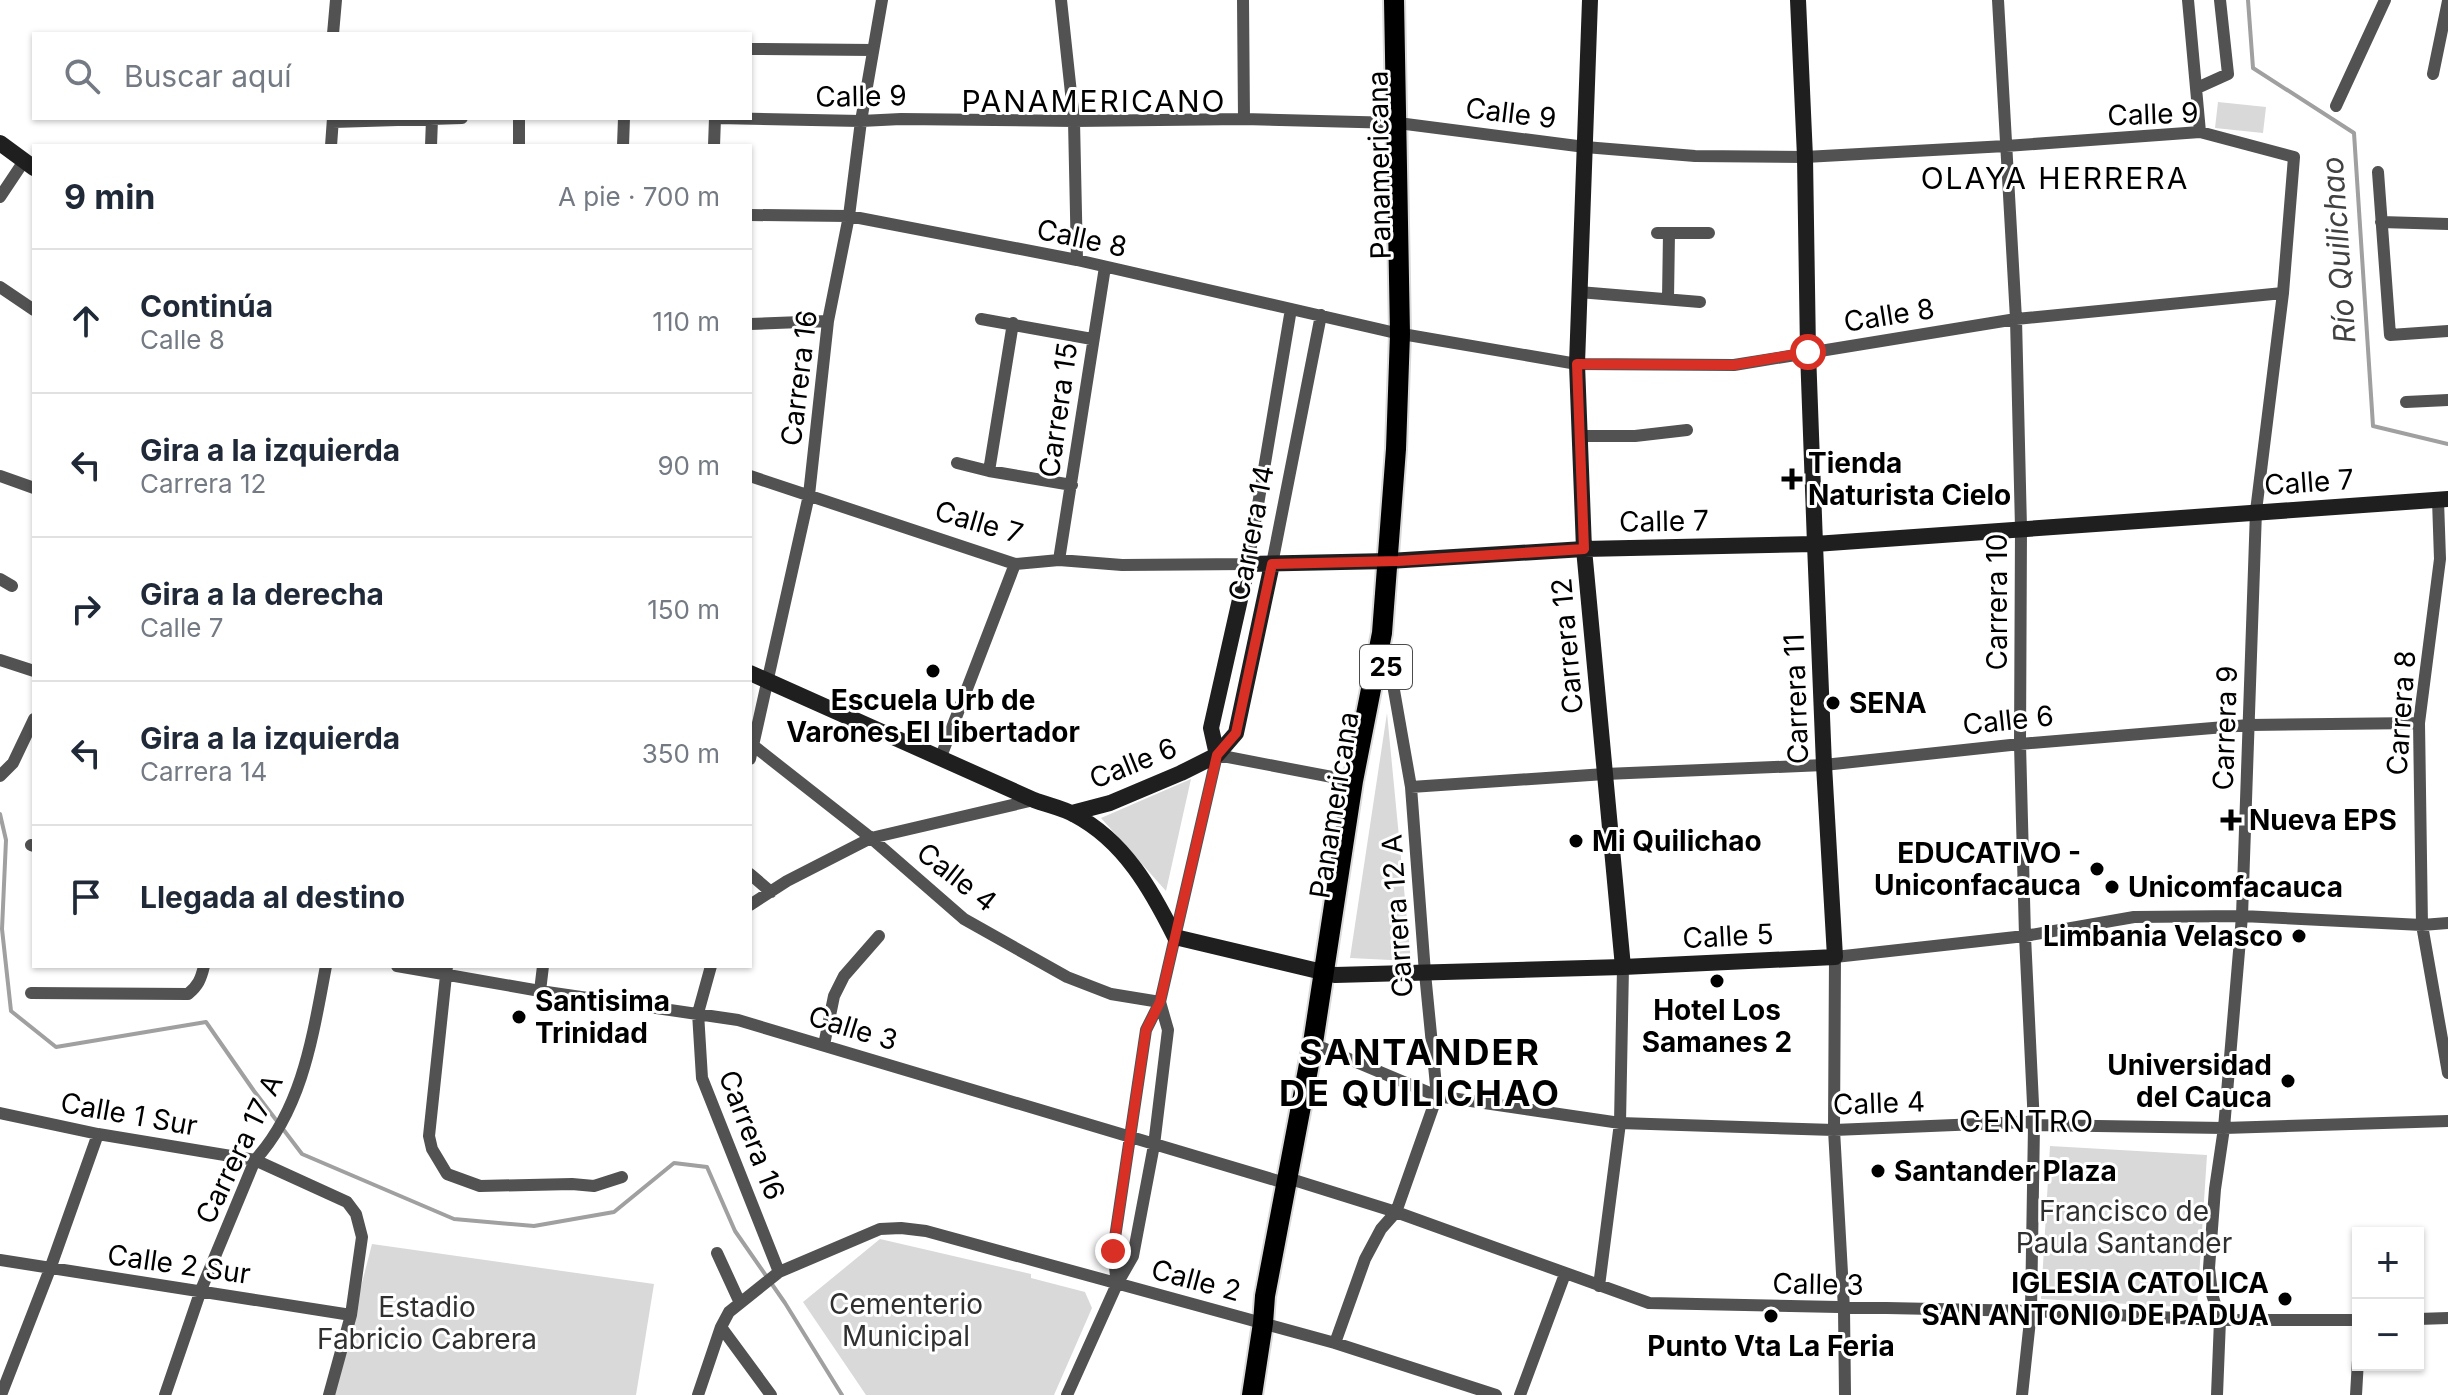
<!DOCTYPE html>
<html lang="es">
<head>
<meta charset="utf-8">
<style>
  :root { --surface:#fff; --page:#f2f2f3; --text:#1f2937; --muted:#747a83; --line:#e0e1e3 }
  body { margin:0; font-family:Inter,sans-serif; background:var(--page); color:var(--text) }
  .controls { position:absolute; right:24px; bottom:24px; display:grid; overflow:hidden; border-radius:0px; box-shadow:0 2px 6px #0004 }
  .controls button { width:72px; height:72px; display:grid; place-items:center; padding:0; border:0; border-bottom:2px solid var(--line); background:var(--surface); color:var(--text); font:40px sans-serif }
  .stop { position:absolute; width:24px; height:24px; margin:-18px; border:6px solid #d93025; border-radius:50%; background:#fff }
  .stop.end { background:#d93025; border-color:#fff; box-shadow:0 2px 8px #0008 }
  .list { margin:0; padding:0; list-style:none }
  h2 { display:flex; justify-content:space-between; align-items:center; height:104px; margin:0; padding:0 32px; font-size:34px }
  h2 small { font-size:26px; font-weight:400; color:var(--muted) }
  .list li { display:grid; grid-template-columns:52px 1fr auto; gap:24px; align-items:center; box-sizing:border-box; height:144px; padding:0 32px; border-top:2px solid var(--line) }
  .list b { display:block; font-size:30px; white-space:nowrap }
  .list p { margin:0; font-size:26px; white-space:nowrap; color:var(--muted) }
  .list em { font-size:26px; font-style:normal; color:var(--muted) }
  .icon { flex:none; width:44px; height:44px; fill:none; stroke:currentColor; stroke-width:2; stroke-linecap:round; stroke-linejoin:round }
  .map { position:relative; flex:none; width:2448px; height:1395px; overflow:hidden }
  .search { position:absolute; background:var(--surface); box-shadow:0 2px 6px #0004; left:32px; top:32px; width:720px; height:88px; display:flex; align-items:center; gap:20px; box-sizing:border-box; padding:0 28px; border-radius:0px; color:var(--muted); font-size:30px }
  .panel { position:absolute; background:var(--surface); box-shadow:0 2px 6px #0004; left:32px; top:144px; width:720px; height:824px; border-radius:0px }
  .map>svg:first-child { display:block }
</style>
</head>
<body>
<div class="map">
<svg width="2448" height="1395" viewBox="0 0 2448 1395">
  <rect width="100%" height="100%" fill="#fff"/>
  <path fill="#d9d9d9" d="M 2218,102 L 2266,107 L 2263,133 L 2215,128 Z
    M 1387,713 L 1411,961 L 1350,958 Z
    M 1191,779 L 1166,891 L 1101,818 Z
    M 2050,1146 L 2207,1155 L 2197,1308 L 2041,1299 Z
    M 880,1239 L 1031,1274 L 1031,1278 L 1085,1292 L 1092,1308 L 1054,1395 L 866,1395 L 803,1302 Z
    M 372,1244 L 654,1284 L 636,1395 L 333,1395 Z"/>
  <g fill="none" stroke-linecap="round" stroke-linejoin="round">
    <path stroke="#a0a0a0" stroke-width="4" d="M 2248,0 L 2253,68 L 2354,133 L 2373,426 L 2448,444
      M 0,814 L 6,840 L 2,929 L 11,1011 L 56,1047 L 206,1022 L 254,1091 L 302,1154 L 454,1219 L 534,1226 L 614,1212 L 674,1163 L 707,1167 L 735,1231 L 785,1303 L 842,1395"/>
    <g stroke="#dbdbdb" stroke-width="24">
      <path id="primary" d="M 1252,1395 L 1263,1323 L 1265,1296 L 1313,1043 L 1353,781 L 1382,633 L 1396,449 L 1400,334 L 1394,0"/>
    </g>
    <path stroke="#525252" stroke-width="12" d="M 1061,0 L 1074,121 L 1077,260
      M 1243,0 L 1244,119
      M 1998,0 L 2016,319 L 2021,528 L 2020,744 L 2025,936 L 2034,1125 L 2031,1311 L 2022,1395
      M 2188,0 L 2200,132
      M 333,34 L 336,0
      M 750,49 L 873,50
      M 2433,74 L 2448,1
      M 2197,88 L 2228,74 L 2220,0
      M 2336,106 L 2385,0
      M 718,118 L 861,121 L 901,119 L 1074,121 L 1244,119 L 1398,123 L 1585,147 L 1695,156 L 1805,157 L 2006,146 L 2200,132 L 2294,157 L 2283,293 L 2256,511 L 2242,916 L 2224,1128 L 2215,1189 L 2209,1268 L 2212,1294 L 2220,1320 L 2217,1395
      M 333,122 L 462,118
      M 331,146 L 333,118
      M 431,146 L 432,119
      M 519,146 L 519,118
      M 623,146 L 624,118
      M 714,146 L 715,118
      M 2378,172 L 2390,335 L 2448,331
      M 0,197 L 24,161
      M 750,215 L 849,216 L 1077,260 L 1400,334
      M 2381,222 L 2448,224
      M 1657,233 L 1709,233
      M 0,287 L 34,310
      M 1579,292 L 1700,302
      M 1668,299 L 1669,233
      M 981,319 L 1092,339
      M 750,324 L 828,321
      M 1408,335 L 1577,364 L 1734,365 L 2016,319 L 2283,293
      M 2406,402 L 2448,400
      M 1579,436 L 1635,436 L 1687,430
      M 957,463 L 989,471 L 1072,485
      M 989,471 L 1013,323
      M 0,476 L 34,488
      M 750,476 L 1015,564 L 1059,560 L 1122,565 L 1248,564 L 1291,309
      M 2438,500 L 2440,559 L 2419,723 L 2422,925 L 2448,1073
      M 1059,560 L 1105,267
      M 1272,564 L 1321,315
      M 0,579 L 12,586
      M 0,660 L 34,671
      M 750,743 L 871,838 L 964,919 L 1067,977 L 1111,994 L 1160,1002
      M 750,759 L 809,495 L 828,321 L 849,216 L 861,121 L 882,0
      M 940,759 L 1015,564
      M 0,776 L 13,763 L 34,719
      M 1411,787 L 1605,774 L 1824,765 L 2020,744 L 2249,725 L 2419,723
      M 31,845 L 34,846
      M 750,874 L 771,892
      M 750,905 L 787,881 L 871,838 L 1034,800
      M 397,966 L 540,991 L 738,1020 L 1285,1183
      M 447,966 L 429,1136 L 432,1149 L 447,1174 L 480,1186 L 572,1184 L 594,1186 L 622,1177
      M 711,966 L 698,1013 L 702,1078 L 779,1272
      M 540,991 L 543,966
      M 31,993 L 188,994 C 198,986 201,979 204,966
      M 824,1045 L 834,996 L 844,976 L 879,936
      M 1323,1048 L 1437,1096 L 1620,1123 L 1834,1130 L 2027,1122 L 2034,1125 L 2224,1128 L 2448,1121
      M 0,1113 L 98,1134 L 255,1160 L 347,1202 L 356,1214 L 362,1237 L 351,1315 L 329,1395
      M 1297,1181 L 1396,1212 L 1649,1303 L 2031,1311 L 2220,1320 L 2358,1320
      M 717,1253 L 740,1303
      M 0,1260 L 351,1315
      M 1117,1284 L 1113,1251 L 1146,1030 L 1160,1002 L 1217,755 L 1353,781
      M 1599,1286 L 1620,1123 L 1623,967
      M 2418,1319 L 2448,1318
      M 721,1327 L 771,1395
      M 1335,1343 L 1365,1259 L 1381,1229 L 1396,1212 L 1437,1096 L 1425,973 L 1411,787 L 1388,656
      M 1,1395 L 50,1269 L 98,1134
      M 165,1395 L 201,1290 L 255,1160 C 303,1108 313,1034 326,966
      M 698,1395 L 721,1327 L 729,1312 L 779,1272 L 880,1229 L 901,1228 L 926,1231 L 1335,1343 L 1496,1395
      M 1067,1395 L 1117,1284 L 1133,1256 L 1154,1145 L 1168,1030 L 1160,1002
      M 1520,1395 L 1565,1274
      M 1845,1395 L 1844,1309 L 1834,1130 L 1835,957 L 2025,936 L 2134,917 L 2242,916 L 2422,925 L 2448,923
      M 2356,1395 L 2358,1360"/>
    <path stroke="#1f1f1f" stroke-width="16" d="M 1590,0 L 1577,364 L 1584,549 L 1623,967
      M 0,143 L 34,168
      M 750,673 L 1034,800 C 1047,805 1063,808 1075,815 C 1124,841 1151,889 1175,937 L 1335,975 L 1623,967 L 1835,957 L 1824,765 L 1815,544 L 1808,352 L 1805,157 L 1798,0
      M 1217,755 L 1211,728 L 1248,564 L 1389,561 L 1584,549 L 1815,544 L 2448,499
      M 1072,813 L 1110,803 L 1181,773 L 1217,755 L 1236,733 L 1272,564"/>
    <use href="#primary" stroke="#000" stroke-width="20"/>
  </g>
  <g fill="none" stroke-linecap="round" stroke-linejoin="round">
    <path stroke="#d93025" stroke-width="10" d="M 1113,1251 L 1146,1030 L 1160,1002 L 1217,755 L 1236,733 L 1272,564 L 1398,561 L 1584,549 L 1577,364 L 1734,365 L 1808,352"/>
  </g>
  <g fill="#000" stroke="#fff" stroke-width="3">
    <path d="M1788 467h8v8h8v8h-8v8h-8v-8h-8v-8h8z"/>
    <circle cx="933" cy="671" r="8"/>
    <circle cx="1833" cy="703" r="8"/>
    <path d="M2227 808h8v8h8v8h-8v8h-8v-8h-8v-8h8z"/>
    <circle cx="1576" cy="841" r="8"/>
    <circle cx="2097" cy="869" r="8"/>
    <circle cx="2112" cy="887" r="8"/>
    <circle cx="2299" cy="936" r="8"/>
    <circle cx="1717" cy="981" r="8"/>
    <circle cx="519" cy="1017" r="8"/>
    <circle cx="2288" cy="1081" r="8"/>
    <circle cx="1878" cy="1171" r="8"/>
    <circle cx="2285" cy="1299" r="8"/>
    <circle cx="1771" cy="1316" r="8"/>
  </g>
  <g text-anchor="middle" stroke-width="6" stroke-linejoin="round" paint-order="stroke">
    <rect fill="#fff" stroke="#4c4c4c" stroke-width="2" x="1360" y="645" width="52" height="44" rx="6"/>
    <g font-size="26" font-weight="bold" fill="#000">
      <text x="1386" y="676">25</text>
    </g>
    <g font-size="28" fill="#000" stroke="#fff">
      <text transform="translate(861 96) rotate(-1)" y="10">Calle 9</text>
      <text transform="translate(1511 113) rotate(7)" y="10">Calle 9</text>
      <text transform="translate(2153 114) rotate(-2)" y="10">Calle 9</text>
      <text transform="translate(1379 165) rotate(-91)" y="10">Panamericana</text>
      <text transform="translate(1082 238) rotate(12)" y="10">Calle 8</text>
      <text transform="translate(1889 315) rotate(-9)" y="10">Calle 8</text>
      <text transform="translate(799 378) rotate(-83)" y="10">Carrera 16</text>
      <text transform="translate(1058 410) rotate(-82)" y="10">Carrera 15</text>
      <text transform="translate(2309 482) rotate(-4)" y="10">Calle 7</text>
      <text transform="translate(1664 521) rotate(-1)" y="10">Calle 7</text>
      <text transform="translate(979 522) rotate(16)" y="10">Calle 7</text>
      <text transform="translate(1251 533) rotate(-79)" y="10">Carrera 14</text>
      <text transform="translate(1997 602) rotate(-90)" y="10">Carrera 10</text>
      <text transform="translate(1567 646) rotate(-95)" y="10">Carrera 12</text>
      <text transform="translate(1796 699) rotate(-92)" y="10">Carrera 11</text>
      <text transform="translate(2401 713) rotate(-86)" y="10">Carrera 8</text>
      <text transform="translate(2008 720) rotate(-6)" y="10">Calle 6</text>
      <text transform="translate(2225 728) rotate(-88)" y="10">Carrera 9</text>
      <text transform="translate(1133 763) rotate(-22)" y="10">Calle 6</text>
      <text transform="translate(1334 805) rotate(-81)" y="10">Panamericana</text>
      <text transform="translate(957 877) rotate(38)" y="10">Calle 4</text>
      <text transform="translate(1397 916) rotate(-94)" y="10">Carrera 12 A</text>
      <text transform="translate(1728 936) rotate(-3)" y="10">Calle 5</text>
      <text transform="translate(853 1028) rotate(17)" y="10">Calle 3</text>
      <text transform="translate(1879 1103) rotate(-2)" y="10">Calle 4</text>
      <text transform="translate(129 1114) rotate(10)" y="10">Calle 1 Sur</text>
      <text transform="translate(752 1135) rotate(69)" y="10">Carrera 16</text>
      <text transform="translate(239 1149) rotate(-64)" y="10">Carrera 17 A</text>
      <text transform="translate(179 1264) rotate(8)" y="10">Calle 2 Sur</text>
      <text transform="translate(1196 1280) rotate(15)" y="10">Calle 2</text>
      <text transform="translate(1818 1284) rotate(1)" y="10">Calle 3</text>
    </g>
    <g font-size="28" font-weight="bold" fill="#000" stroke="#fff" text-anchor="start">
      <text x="1808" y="473">Tienda<tspan x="1808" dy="32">Naturista Cielo</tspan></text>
      <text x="933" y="710" text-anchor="middle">Escuela Urb de<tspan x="933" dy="32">Varones El Libertador</tspan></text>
      <text x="1849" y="713">SENA</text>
      <text x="2249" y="830">Nueva EPS</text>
      <text x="1592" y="851">Mi Quilichao</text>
      <text x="2081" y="863" text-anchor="end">EDUCATIVO -<tspan x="2081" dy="32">Uniconfacauca</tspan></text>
      <text x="2128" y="897">Unicomfacauca</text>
      <text x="2283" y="946" text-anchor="end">Limbania Velasco</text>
      <text x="535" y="1011">Santisima<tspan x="535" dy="32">Trinidad</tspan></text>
      <text x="1717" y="1020" text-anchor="middle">Hotel Los<tspan x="1717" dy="32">Samanes 2</tspan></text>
      <text x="2272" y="1075" text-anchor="end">Universidad<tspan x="2272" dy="32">del Cauca</tspan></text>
      <text x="1894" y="1181">Santander Plaza</text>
      <text x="2269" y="1293" text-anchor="end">IGLESIA CATOLICA<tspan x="2269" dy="32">SAN ANTONIO DE PADUA</tspan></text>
      <text x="1771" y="1356" text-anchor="middle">Punto Vta La Feria</text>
    </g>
    <g font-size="28" fill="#303030" stroke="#fff">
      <text x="2124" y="1221">Francisco de<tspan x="2124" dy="32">Paula Santander</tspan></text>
      <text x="906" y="1314">Cementerio<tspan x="906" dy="32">Municipal</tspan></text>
      <text x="427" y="1317">Estadio<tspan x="427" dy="32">Fabricio Cabrera</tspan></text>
    </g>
    <g font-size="30" letter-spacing="2" fill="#000" stroke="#fff">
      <text x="1094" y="112">PANAMERICANO</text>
      <text x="2055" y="189">OLAYA HERRERA</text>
      <text x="2027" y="1132">CENTRO</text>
    </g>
    <g font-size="30" font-style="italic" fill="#414141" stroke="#fff">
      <text transform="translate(2339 250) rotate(-94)" y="10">Río Quilichao</text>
    </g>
    <g font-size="36" font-weight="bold" letter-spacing="2" fill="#000" stroke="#fff">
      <text x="1420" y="1065">SANTANDER<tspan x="1420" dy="41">DE QUILICHAO</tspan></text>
    </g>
  </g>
</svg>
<div class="controls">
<button>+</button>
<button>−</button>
</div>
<div class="stop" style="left:1808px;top:352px"></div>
<div class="stop end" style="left:1113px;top:1251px"></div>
<div class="search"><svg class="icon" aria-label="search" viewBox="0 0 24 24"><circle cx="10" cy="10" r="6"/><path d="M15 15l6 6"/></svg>Buscar aquí</div>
<section class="panel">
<h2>9 min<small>A pie · 700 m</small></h2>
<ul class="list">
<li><svg class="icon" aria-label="ahead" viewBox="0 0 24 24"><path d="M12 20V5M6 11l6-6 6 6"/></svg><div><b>Continúa</b><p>Calle 8</p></div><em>110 m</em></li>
<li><svg class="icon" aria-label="left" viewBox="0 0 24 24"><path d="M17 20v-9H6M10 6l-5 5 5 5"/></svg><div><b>Gira a la izquierda</b><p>Carrera 12</p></div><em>90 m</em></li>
<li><svg class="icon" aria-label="right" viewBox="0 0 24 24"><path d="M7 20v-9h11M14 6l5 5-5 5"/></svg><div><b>Gira a la derecha</b><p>Calle 7</p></div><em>150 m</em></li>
<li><svg class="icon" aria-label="left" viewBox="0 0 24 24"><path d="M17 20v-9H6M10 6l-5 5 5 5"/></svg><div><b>Gira a la izquierda</b><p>Carrera 14</p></div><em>350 m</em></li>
<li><svg class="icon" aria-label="arrive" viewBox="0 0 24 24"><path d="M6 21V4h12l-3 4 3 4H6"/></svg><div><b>Llegada al destino</b></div></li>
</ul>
</section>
</div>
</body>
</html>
